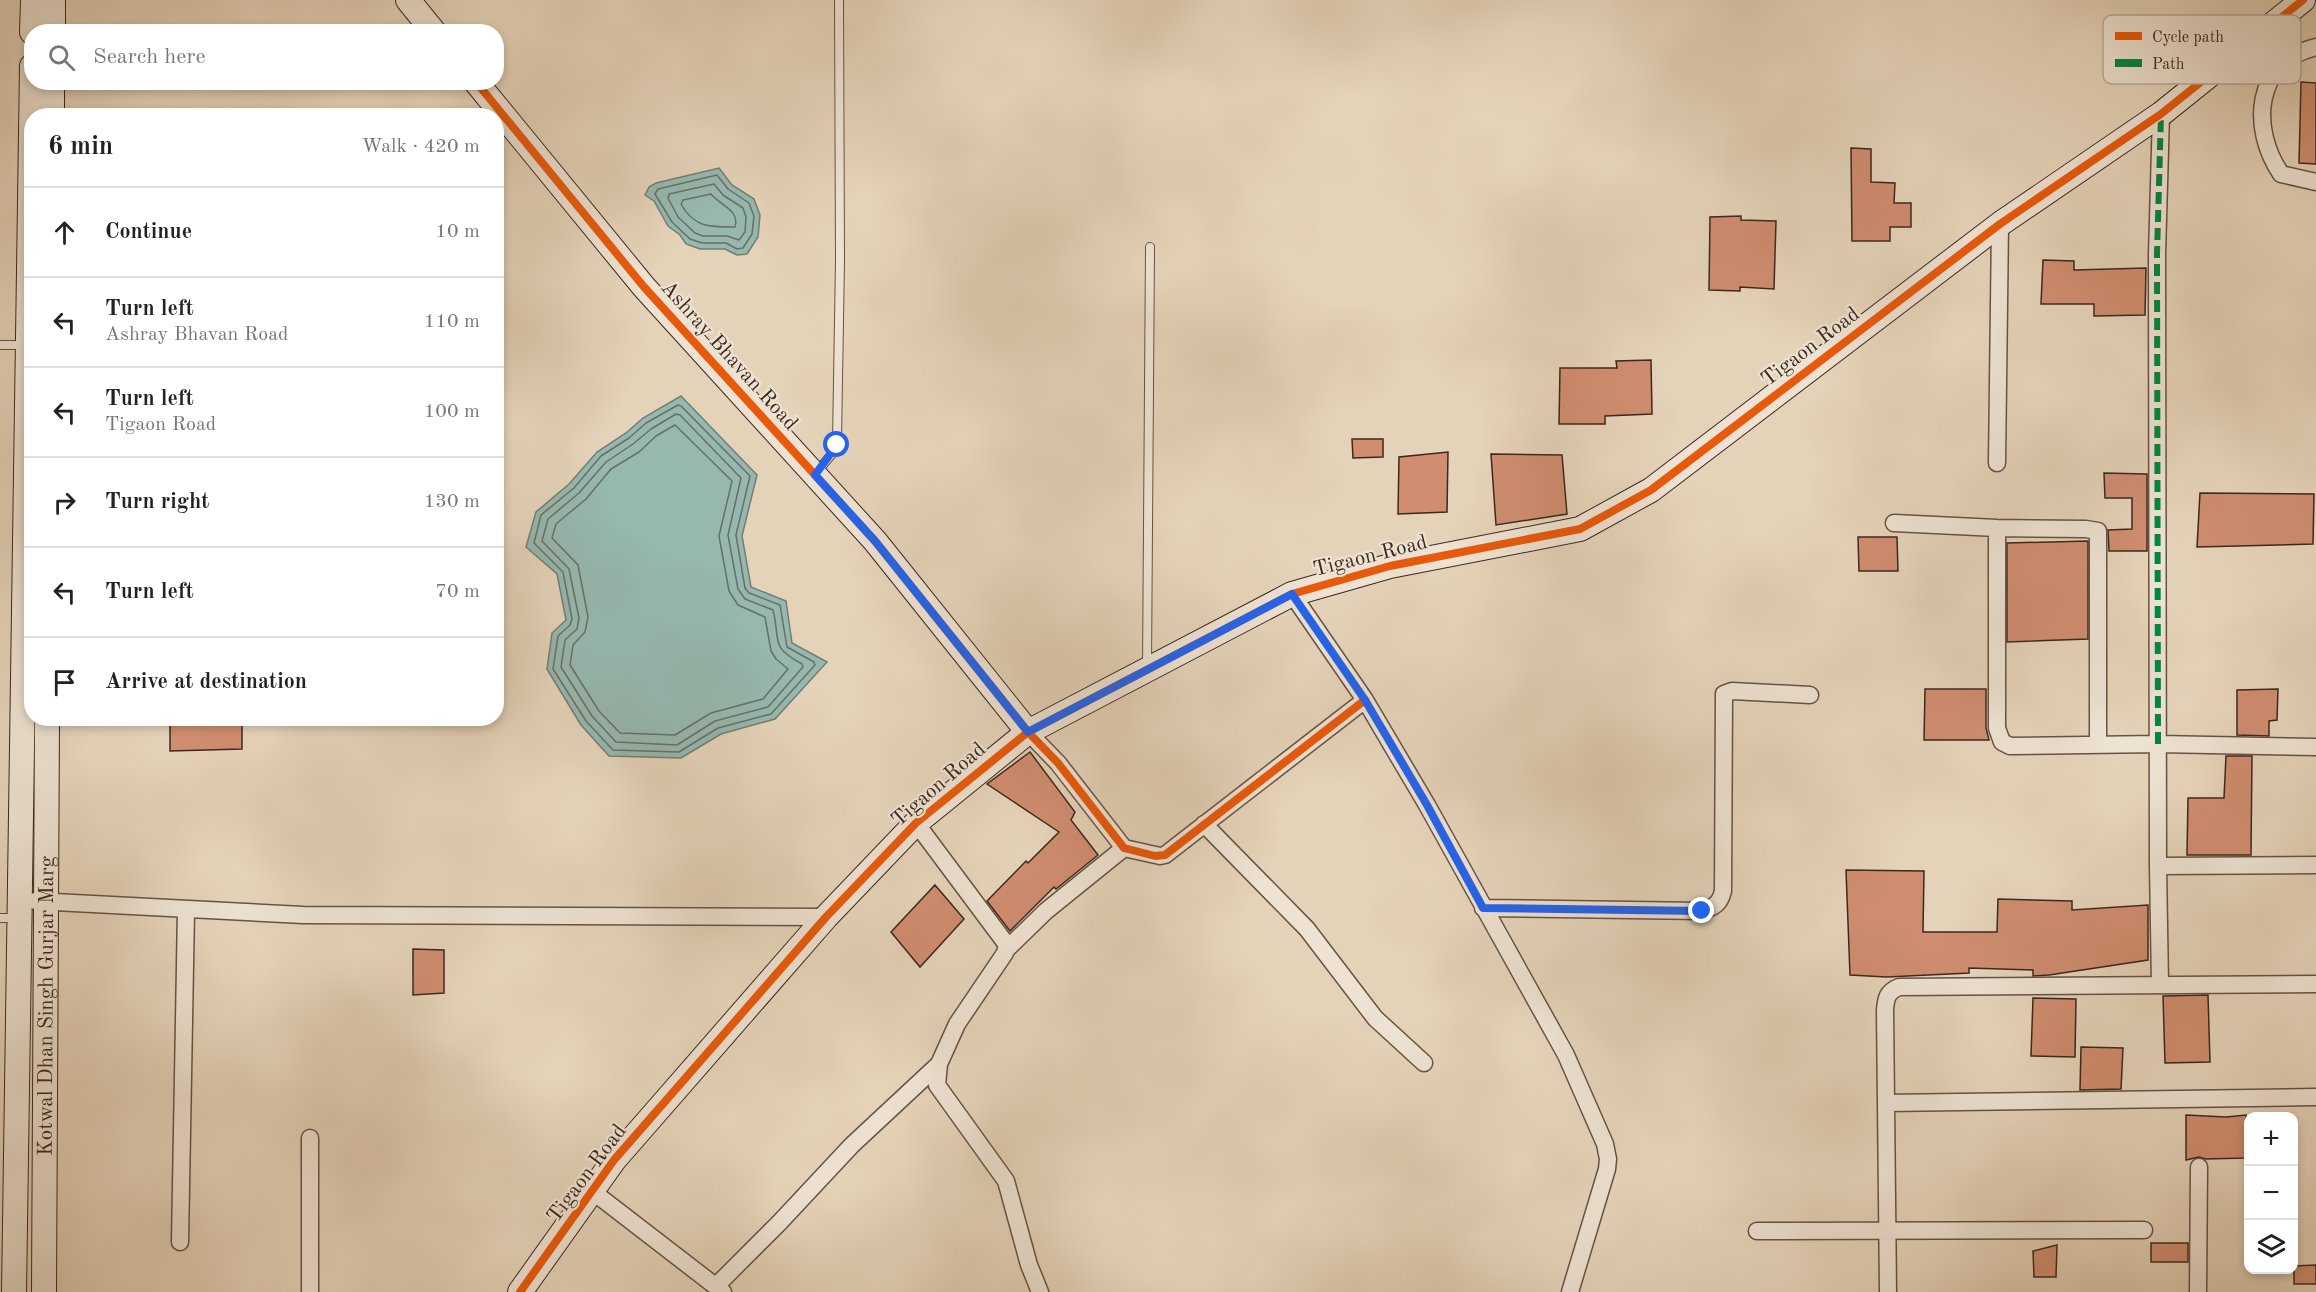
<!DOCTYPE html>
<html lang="en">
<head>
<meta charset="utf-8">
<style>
  :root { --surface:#fff; --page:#f6f6f6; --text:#222; --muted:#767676; --line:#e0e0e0 }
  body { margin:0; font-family:"Old Standard TT",serif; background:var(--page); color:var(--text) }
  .controls { position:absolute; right:18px; bottom:18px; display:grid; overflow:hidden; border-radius:12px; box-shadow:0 3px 9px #0003 }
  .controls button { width:54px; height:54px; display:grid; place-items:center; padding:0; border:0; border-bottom:2px solid var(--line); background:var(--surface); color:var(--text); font:30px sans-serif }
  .stop { position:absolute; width:18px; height:18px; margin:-14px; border:4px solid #2563eb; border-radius:50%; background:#fff }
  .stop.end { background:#2563eb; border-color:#fff; box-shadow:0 2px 6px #0008 }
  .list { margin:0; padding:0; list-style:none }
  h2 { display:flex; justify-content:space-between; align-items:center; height:78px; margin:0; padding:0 24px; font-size:26px }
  h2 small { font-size:20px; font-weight:400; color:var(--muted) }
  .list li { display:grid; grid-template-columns:39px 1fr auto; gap:18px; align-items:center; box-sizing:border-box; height:90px; padding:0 24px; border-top:2px solid var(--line) }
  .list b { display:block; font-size:22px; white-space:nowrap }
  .list p { margin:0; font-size:20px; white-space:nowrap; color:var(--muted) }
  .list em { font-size:20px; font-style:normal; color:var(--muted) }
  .icon { flex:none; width:33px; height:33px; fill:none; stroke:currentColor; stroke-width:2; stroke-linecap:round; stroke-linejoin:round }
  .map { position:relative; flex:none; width:2316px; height:1292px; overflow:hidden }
  .search { position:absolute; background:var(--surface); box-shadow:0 3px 9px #0003; left:24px; top:24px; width:480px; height:66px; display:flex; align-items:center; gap:15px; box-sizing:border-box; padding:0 21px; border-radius:24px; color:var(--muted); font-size:22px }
  .panel { position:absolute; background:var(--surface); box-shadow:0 3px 9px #0003; left:24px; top:108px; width:480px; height:618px; border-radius:24px }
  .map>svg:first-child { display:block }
</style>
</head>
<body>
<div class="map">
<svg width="2316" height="1292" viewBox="0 0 2316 1292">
  <rect width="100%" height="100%" fill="#e5d3b9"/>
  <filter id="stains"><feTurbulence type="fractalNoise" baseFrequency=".00333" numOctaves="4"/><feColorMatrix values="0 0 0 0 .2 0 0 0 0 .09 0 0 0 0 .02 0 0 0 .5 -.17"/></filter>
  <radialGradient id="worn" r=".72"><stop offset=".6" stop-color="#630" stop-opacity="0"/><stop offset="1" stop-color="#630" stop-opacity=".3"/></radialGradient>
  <path fill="#96b8af" stroke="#727e75" stroke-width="1.5" d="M 719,168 L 732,185 L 754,199 L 760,215 L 758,237 L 747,254 L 737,255 L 725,249 L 700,249 L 686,244 L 680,235 L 668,226 L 654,201 L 645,195 L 649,187 L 656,183 Z
    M 681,396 L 757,475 L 742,536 L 751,587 L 786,601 L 792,643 L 827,662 L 775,719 L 721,734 L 681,758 L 609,756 L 581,725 L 547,669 L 552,633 L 566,620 L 557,574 L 526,547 L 536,512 L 569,484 L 597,452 L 626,433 L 643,418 Z"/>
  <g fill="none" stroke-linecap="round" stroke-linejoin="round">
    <path stroke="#687066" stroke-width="1.5" d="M 717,175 L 728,189 L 749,203 L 754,216 L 752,234 L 743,248 L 737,249 L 726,243 L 702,243 L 690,239 L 672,222 L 655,194 L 658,189 Z
      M 714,184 L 723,195 L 743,208 L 746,217 L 745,232 L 739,240 L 727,236 L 703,236 L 695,233 L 678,217 L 668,198 L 669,194 Z
      M 711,194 C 721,206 740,210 735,227 C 711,227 694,228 681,204 L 683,200 Z
      M 678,405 L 681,406 L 750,476 L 736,535 L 745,588 L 749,593 L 780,605 L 787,647 L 814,662 L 815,665 L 771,714 L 718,728 L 679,752 L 613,750 L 586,721 L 553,669 L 558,636 L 570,625 L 572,619 L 563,572 L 534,543 L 541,515 L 574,488 L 601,456 L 629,438 L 646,423 Z
      M 676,414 L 680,415 L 741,478 L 728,535 L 738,589 L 745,599 L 773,610 C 781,642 769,646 802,664 L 803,667 L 768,707 L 715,721 L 677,745 L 616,742 L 592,716 L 561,667 L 565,640 L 577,629 L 579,618 L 569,569 L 542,541 L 548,519 L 579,493 L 606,462 L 633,444 L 651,429 Z
      M 675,425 L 732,481 L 719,536 L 729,591 L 738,605 L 765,617 L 771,651 L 776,659 L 788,669 L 763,699 L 711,713 L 675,735 L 620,733 L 599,711 L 570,665 L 573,645 L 585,632 L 588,617 L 578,565 L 552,538 L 556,524 L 586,499 L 611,469 L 639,452 L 656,436 Z"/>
  </g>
  <path fill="#d08d70" stroke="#3b281e" stroke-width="1.5" d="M 2301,82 L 2316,83 L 2316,164 L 2299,163 Z
    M 1851,148 L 1871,149 L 1871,182 L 1895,183 L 1894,203 L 1911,203 L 1911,227 L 1890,227 L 1890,241 L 1852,241 Z
    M 1741,216 L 1741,220 L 1776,221 L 1774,289 L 1740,287 L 1740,291 L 1709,290 L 1710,217 Z
    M 2043,260 L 2074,261 L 2074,270 L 2146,268 L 2145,315 L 2094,316 L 2094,304 L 2041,304 Z
    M 1651,360 L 1652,414 L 1605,416 L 1605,424 L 1559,424 L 1560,368 L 1617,368 L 1616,361 Z
    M 1352,439 L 1383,439 L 1383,457 L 1353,458 Z
    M 1448,452 L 1447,512 L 1398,514 L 1399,457 Z
    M 1491,454 L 1562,455 L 1567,514 L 1496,525 Z
    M 2104,473 L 2147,474 L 2147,551 L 2109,551 L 2108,530 L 2132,529 L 2132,498 L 2105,498 Z
    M 2200,493 L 2314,494 L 2313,544 L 2197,547 Z
    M 1858,537 L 1897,537 L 1898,571 L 1859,571 Z
    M 2088,541 L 2088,639 L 2007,642 L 2007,543 Z
    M 1925,689 L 1986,689 L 1986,728 L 1989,740 L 1924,740 Z
    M 2278,689 L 2277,720 L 2269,721 L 2269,736 L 2237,735 L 2237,690 Z
    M 170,718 L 242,718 L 242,749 L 170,751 Z
    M 1030,752 L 1075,812 L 1071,820 L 1098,855 L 1056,889 L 1054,887 L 1010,931 L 987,901 L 1026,861 L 1028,863 L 1059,832 L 987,784 Z
    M 2226,756 L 2252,756 L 2251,855 L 2187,855 L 2188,798 L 2224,798 Z
    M 1846,870 L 1924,871 L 1923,932 L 1997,932 L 1998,899 L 2072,901 L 2072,910 L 2148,905 L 2148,960 L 2049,975 L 2033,976 L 2033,970 L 1969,968 L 1969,973 L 1887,977 L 1850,975 Z
    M 935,885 L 964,919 L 920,967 L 891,932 Z
    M 413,949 L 444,950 L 444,993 L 413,995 Z
    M 2208,995 L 2210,1062 L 2165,1063 L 2163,996 Z
    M 2033,998 L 2076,999 L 2075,1057 L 2031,1056 Z
    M 2081,1047 L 2123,1048 L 2121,1089 L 2080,1090 Z
    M 2186,1115 L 2226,1117 L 2246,1115 L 2245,1158 L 2206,1159 L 2199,1157 L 2186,1160 Z
    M 2151,1243 L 2188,1243 L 2188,1262 L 2151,1262 Z
    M 2057,1245 L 2056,1277 L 2034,1277 L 2033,1251 Z
    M 2316,1265 L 2316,1284 L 2294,1284 L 2294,1266 Z"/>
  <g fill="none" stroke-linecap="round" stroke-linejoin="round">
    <g stroke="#665345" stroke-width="10">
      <path id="lane" d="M 0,345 L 27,345
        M 817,472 L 836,449 L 837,440 L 840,261 L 839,0
        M 1147,667 L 1150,247
        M 0,918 L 18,918"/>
    </g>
    <g stroke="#665345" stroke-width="19">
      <path id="street" d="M 2316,47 C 2254,62 2250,128 2281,174 L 2316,182
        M 1997,463 L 2000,224
        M 1894,523 L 1997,528 L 2086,529 L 2098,531 L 2098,744
        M 1997,528 L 1997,728 L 2002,742 L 2010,746 L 2158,744 L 2316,747
        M 1292,594 L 1365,700 L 1427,805 L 1566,1055 L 1605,1144 L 1608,1159 L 1607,1169 L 1570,1292
        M 1028,732 L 1058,763 L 1124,848 L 1160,856 L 1165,855 L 1365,700
        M 916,823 L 1007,945 L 1005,953 L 957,1024 L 939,1064 L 937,1085 L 1006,1181 L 1029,1265 L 1040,1292
        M 1204,824 L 1307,929 L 1375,1018 L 1424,1063
        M 2158,866 L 2316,865
        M 35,901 L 303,915 L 826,917
        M 1483,908 L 1702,911 C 1714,907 1720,904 1723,891 L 1724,694 L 1732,691 L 1810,695
        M 1007,949 L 1046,911 L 1124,848
        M 2160,985 L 2158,866 L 2157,254 L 2161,114
        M 1886,1103 L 2316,1097
        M 310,1138 L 310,1292
        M 592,1191 L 723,1292
        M 1757,1231 L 2144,1230
        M 180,1242 L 186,910
        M 716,1286 L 780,1222 L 852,1145 L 939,1064
        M 1888,1292 L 1885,1010 C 1886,998 1887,992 1899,987 L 2316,984
        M 2198,1292 L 2199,1167"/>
    </g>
    <g stroke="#3b281e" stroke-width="26">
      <g id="secondary">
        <path d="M 408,0 L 434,32"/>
        <path d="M 32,32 L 33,0"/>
        <path d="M 53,32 L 53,0"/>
        <path d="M 476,82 L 644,287 L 875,541 L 1028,732"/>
        <path d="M 52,116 L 52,82"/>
        <path d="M 14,1292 L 32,66"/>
        <path id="s1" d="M 44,1292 L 47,718"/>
        <path d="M 520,1292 L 614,1160 L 826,917 L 916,823 L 1028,732 L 1292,594 L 1390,566 L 1580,529 L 1651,490 L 2000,224 L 2161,114 L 2303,0"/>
      </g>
    </g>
    <use href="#lane" stroke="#eee2d2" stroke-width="8"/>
    <use href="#street" stroke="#eee2d2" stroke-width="16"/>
    <use href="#secondary" stroke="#eee2d2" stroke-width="24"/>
    <path stroke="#00873e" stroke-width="6" stroke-dasharray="12 6" stroke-linecap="butt" d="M 2158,744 L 2157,254 L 2161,114"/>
    <g stroke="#eee2d2" stroke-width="11">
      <path id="cycleway" d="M 476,82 L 644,287 L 875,541 L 1028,732 L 1058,763 L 1124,848 L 1155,856 L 1165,855 L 1365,700
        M 520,1292 L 614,1160 L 826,917 L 916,823 L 1028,732 L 1292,594 L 1390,566 L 1580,529 L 1651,490 L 2000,224 L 2161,114 L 2303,0"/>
    </g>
    <use href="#cycleway" stroke="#e8590c" stroke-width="8"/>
  </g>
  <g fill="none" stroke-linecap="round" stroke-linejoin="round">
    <path stroke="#2563eb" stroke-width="8" d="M 837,445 L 815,475 L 875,541 L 1028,732 L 1292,594 L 1365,700 L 1427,805 L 1483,908 L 1702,911"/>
  </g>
  <g text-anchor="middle" stroke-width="4.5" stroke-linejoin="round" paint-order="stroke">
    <g font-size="21" fill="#3b281e" stroke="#eee2d2">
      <text transform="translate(1810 346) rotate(-37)" y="7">Tigaon Road</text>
      <text transform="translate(730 355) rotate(48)" y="7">Ashray Bhavan Road</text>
      <text transform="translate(1370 555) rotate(-14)" y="7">Tigaon Road</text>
      <text transform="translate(938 784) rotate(-41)" y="7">Tigaon Road</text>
      <text dy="7" stroke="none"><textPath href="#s1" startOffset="286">Kotwal Dhan Singh Gurjar Marg</textPath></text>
      <text transform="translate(586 1173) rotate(-53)" y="7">Tigaon Road</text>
    </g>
  </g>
  <rect x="2103" y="15" width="198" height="69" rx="9" fill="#eee2d2" stroke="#b8aa9c" stroke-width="1.5"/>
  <rect x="2115" y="32" width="27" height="8" fill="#e8590c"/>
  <rect x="2115" y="59" width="27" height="8" fill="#00873e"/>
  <g font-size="16" fill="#3b281e">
    <text x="2152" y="42">Cycle path</text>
    <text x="2152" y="69">Path</text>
  </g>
  <rect width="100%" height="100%" filter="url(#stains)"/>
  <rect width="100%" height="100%" fill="url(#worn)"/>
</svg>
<div class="controls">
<button>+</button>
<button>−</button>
<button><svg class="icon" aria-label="layers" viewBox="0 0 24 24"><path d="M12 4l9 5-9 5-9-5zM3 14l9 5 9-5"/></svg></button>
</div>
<div class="stop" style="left:837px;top:445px"></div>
<div class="stop end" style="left:1702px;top:911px"></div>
<div class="search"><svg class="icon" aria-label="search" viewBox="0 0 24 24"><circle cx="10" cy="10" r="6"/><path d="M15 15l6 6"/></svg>Search here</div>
<section class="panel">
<h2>6 min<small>Walk · 420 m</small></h2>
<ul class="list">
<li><svg class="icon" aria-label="ahead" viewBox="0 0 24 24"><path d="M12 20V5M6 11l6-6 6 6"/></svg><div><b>Continue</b></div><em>10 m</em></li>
<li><svg class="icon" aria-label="left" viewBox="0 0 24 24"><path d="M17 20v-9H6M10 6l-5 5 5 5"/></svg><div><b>Turn left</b><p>Ashray Bhavan Road</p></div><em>110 m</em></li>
<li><svg class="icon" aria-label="left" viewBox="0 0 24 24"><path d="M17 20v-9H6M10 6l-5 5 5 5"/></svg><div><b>Turn left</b><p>Tigaon Road</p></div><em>100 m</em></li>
<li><svg class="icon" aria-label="right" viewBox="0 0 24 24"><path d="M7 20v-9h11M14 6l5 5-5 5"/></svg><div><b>Turn right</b></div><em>130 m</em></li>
<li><svg class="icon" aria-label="left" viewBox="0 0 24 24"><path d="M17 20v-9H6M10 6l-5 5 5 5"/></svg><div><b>Turn left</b></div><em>70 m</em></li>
<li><svg class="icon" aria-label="arrive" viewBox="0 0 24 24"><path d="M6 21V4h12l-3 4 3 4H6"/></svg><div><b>Arrive at destination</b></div></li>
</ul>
</section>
</div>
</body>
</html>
